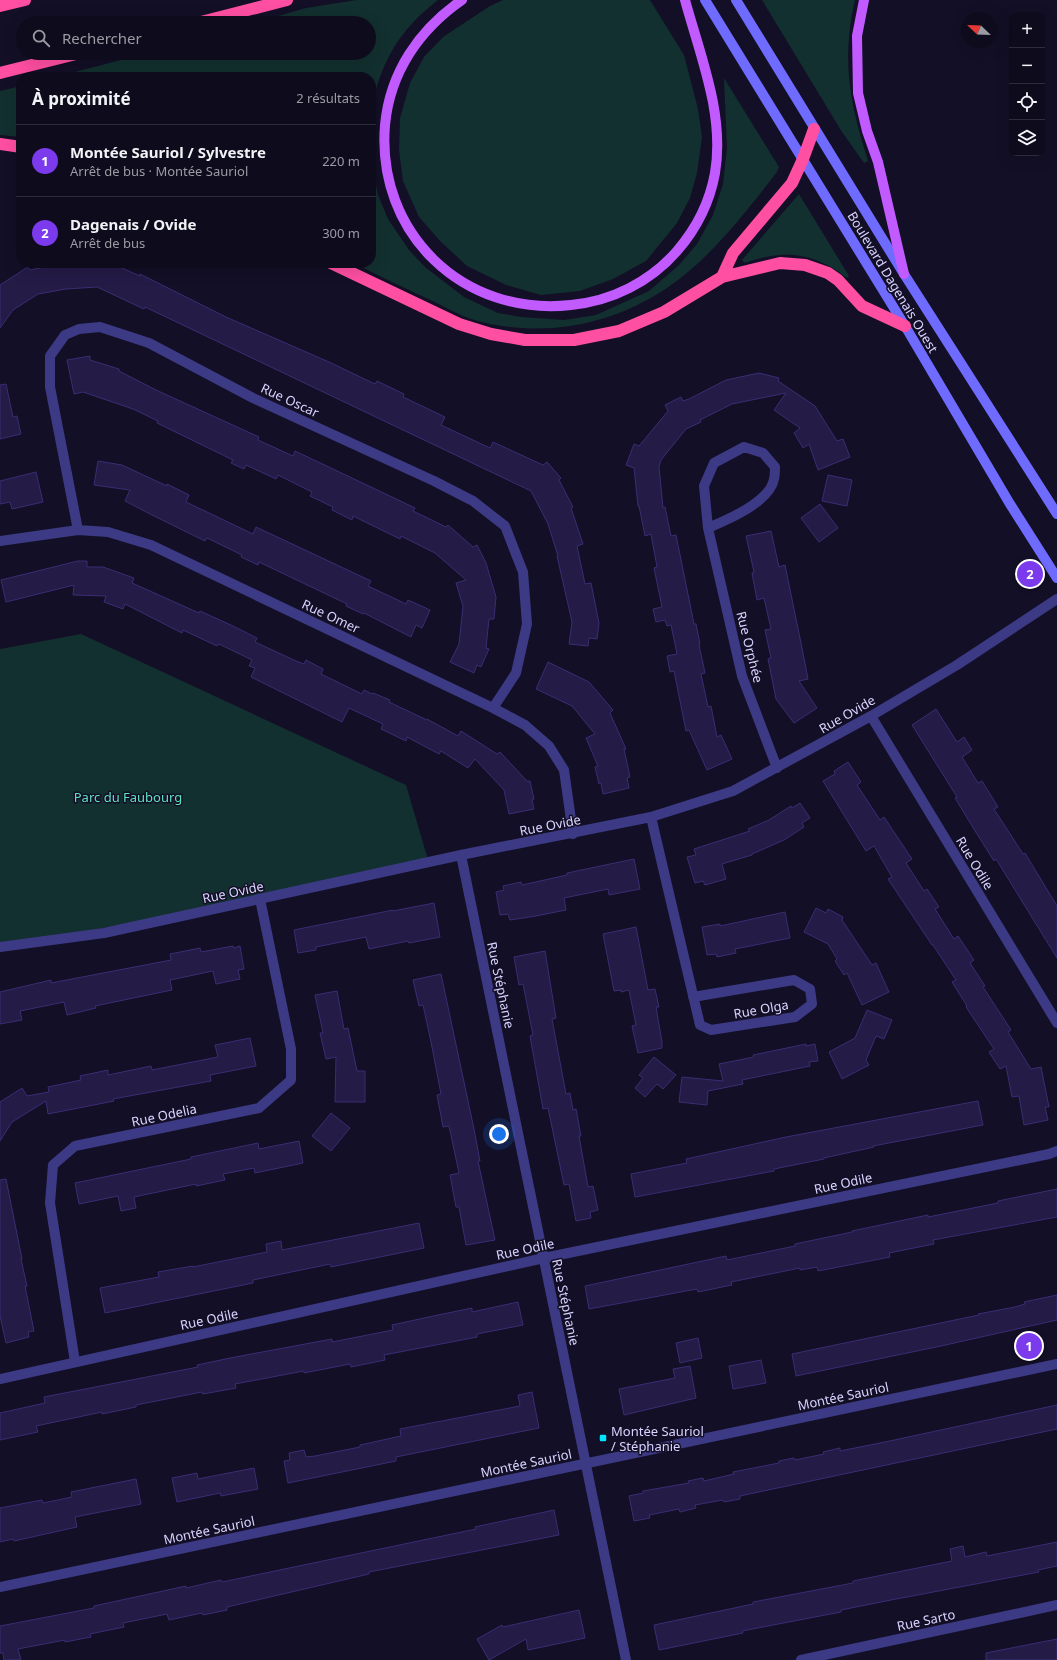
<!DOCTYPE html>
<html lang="fr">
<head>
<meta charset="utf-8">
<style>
  :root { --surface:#0e0b1c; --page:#1c1929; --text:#f1f3f6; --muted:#9b9ba3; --line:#2e2b3b; --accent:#7c3aed }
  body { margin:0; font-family:"Noto Sans",sans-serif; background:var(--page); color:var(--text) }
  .controls { position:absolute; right:12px; top:12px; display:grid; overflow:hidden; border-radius:8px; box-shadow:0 4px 16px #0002 }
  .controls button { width:36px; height:36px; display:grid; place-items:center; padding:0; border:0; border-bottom:1px solid var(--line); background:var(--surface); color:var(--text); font:20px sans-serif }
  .compass { position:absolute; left:961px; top:12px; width:36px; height:36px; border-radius:50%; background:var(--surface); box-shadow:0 4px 16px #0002; rotate:293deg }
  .you { position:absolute; left:499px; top:1134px; width:14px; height:14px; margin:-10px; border:3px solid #fff; border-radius:50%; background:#1a73e8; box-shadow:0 0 0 6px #1a73e833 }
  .badge { display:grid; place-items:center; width:26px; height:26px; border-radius:50%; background:var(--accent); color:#fff; font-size:13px; font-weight:700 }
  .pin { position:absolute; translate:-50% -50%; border:2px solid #fff; box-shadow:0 1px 4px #0006 }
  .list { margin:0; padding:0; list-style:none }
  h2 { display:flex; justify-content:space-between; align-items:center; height:52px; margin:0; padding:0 16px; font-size:17px }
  h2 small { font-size:13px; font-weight:400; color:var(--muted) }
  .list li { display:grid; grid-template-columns:26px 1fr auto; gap:12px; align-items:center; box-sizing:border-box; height:72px; padding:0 16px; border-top:1px solid var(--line) }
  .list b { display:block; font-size:15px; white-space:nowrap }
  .list p { margin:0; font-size:13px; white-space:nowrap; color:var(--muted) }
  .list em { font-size:13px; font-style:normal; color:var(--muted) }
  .icon { flex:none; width:22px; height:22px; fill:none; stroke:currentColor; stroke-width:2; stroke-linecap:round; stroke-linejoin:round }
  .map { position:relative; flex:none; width:1057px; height:1660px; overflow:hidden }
  .search { position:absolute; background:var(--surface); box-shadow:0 4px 16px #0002; left:16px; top:16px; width:360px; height:44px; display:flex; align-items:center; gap:10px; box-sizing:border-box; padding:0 14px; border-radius:22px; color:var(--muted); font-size:15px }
  .panel { position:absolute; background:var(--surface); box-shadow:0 4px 16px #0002; left:16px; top:72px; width:360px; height:196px; border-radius:16px }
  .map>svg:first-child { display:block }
</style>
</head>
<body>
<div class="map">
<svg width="1057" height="1660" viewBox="0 0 1057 1660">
  <rect width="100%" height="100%" fill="#130f26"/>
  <path fill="#12302f" d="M 357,0 L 438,0 C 399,30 380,63 371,111 L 371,77 L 56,77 L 147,53 L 369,53 L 369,23 L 254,23 L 306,8 Z
    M 503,0 L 650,0 L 684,55 L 698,109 L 702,137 L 697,173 L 690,198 L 677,223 L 646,261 L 613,279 L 580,291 L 541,295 L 506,285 L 467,266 L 440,241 L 419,217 L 403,181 L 399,150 L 400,118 L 410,83 L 424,57 L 443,37 L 490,6 Z
    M 762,0 L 855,0 C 841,61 850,103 868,161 L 864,163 L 842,132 Z
    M 724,78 L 779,167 L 777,172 C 747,211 709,260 667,288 C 609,327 538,339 471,319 C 459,315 447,308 435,302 C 408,290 381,277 354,263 L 371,263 L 371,158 L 378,195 L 388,219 L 409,250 L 425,267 L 464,297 L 498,313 L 521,317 L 564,320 L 596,315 L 649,291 L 679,265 L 697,244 L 713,215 L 723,184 L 727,148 Z
    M 21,86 L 21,137 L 0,135 L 0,91 Z
    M 799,194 L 849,276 L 847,278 C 815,252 783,249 745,263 L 742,260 Z
    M 81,634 L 406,785 L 429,863 L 276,896 L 0,947 L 0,649 Z"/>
  <path fill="#241b47" stroke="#3b2d73" d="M 64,263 L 110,263 L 140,276 L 140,274 L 226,317 L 329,362 L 375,384 L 377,381 L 404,394 L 403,397 L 445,417 L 441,425 L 490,448 L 493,442 L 543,465 L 547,462 L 561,478 L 559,480 L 573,507 L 571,508 L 583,544 L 577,546 L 585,584 L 591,583 L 599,623 L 597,639 L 589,638 L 588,646 L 569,644 L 572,622 L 557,556 L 558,556 L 548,524 L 531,491 L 145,307 L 144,309 L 97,287 L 66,289 L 38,294 L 13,310 L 0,328 L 0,285 L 28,267 L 30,270 Z
    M 90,356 L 90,360 L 119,369 L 119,371 L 156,390 L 259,437 L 258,440 L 293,456 L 295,451 L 392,497 L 415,508 L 413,511 L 446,527 L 448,525 L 473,547 L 477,545 L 486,563 L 496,597 L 494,619 L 489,619 L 486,648 L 489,649 L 481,667 L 477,665 L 474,673 L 450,662 L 459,644 L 463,606 L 456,583 L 466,580 L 435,553 L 401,536 L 400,539 L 353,516 L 352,520 L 332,510 L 333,507 L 310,496 L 312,492 L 278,475 L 276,479 L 246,465 L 244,469 L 231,463 L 233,460 L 157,423 L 158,421 L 133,409 L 83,392 L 74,394 L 67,360 Z
    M 759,373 L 779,378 L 778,381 L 815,406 L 837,441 L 843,439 L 850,457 L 818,470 L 809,444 L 803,448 L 794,433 L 800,428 L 774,410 L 786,393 L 732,404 L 700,420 L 701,422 L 686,429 L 661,460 L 659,467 L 663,508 L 665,507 L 671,536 L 676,535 L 694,624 L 696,624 L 700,644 L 699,645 L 705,673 L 701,674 L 708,707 L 711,706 L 717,737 L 721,735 L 732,759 L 707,770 L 689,730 L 686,731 L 674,671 L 670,672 L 667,656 L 677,654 L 671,625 L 667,626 L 665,620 L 656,622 L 653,609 L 662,607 L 654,568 L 657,567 L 651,534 L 645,536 L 639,506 L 638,506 L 634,468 L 626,465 L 634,444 L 639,446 L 668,411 L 665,405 L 681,397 L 683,401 L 689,399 L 726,380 Z
    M 6,384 L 13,417 L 17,416 L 21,434 L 0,439 L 0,385 Z
    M 98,461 L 122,465 L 167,486 L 167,484 L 189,495 L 186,502 L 253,534 L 256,527 L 371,581 L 368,586 L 406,604 L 408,600 L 430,610 L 422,628 L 416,625 L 411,637 L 364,613 L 363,614 L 346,606 L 347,604 L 259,562 L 258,565 L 241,557 L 242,555 L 207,538 L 205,541 L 152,515 L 125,501 L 130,490 L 94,485 Z
    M 36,472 L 43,502 L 12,509 L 10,502 L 0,504 L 0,481 Z
    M 828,475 L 852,480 L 847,506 L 822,501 Z
    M 820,504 L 838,528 L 819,542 L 801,518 Z
    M 771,531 L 779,567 L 785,565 L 802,648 L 808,679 L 799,681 L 817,708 L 794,723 L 776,699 L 768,659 L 771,658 L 765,630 L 771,629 L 764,598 L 757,600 L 752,573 L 754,572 L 746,536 Z
    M 78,561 L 87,561 L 87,567 L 103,567 L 134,578 L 132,583 L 199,613 L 200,611 L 233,626 L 257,638 L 255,642 L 296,661 L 304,664 L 306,660 L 323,669 L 321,674 L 362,694 L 364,690 L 372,694 L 373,693 L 390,700 L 389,702 L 427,720 L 427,719 L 458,736 L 461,731 L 497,754 L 500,752 L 527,781 L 530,781 L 534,799 L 532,800 L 534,809 L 509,814 L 504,790 L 475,759 L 468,768 L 441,751 L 439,754 L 407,737 L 406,741 L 381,729 L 383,724 L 349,708 L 342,722 L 251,677 L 255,668 L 249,666 L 252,660 L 219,644 L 217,646 L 183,630 L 182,633 L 125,604 L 123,609 L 104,602 L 106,596 L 73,595 L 74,585 L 6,602 L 1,580 Z
    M 548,662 L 589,682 L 613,710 L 610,713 L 626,749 L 624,749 L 630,777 L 627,778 L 629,788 L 603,794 L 601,783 L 599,784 L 595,767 L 598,766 L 586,738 L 595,734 L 572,706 L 536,689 Z
    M 936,709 L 957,742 L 964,737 L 972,750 L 962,757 L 978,783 L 982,781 L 998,807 L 994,809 L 1023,854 L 1025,853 L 1057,906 L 1057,958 L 996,859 L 994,861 L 977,834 L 955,798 L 957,797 L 912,725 Z
    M 848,762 L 861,782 L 857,785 L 880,820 L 884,817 L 912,859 L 906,863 L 924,891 L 927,889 L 939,907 L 935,909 L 954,939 L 958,936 L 974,960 L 970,963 L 985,986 L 983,987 L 1011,1030 L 1008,1032 L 1031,1069 L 1041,1067 L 1049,1107 L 1045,1107 L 1048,1120 L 1024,1125 L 1019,1096 L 1012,1097 L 1006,1066 L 1000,1069 L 989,1052 L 994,1049 L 966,1007 L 967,1006 L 952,982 L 956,980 L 933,945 L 932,945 L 888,879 L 892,877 L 874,846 L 866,851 L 823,781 L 835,774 L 834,771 Z
    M 800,803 L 810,818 L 802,823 L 804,827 L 784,840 L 752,854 L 752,855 L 722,864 L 726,879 L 705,885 L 703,881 L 695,883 L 687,857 L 696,855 L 694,849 L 750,831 L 748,829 L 769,820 L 791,806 L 792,808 Z
    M 634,859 L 640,889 L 609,895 L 608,889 L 564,898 L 566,910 L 536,916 L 510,920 L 508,914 L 500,915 L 496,892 L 504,890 L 503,886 L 521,882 L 522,885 L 567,875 L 567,873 Z
    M 434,903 L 440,937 L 409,943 L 408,941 L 369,949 L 366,937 L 316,947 L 316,950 L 298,953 L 294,930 L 393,910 L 393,911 Z
    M 816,908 L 826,913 L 828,909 L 843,917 L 842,920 L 872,965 L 876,963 L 889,992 L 862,1005 L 847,973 L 844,975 L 835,961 L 837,959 L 828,944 L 804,932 Z
    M 785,912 L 790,938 L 735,949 L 736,953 L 717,957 L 716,954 L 707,955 L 702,927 L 720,924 L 720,926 Z
    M 636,927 L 648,990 L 655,989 L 659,1007 L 656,1007 L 662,1042 L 662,1048 L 638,1053 L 632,1026 L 636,1025 L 629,990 L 621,992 L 621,990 L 614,991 L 603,934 Z
    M 233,946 L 234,948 L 240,946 L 244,969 L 238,970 L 240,979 L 216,984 L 213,971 L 170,980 L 172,990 L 95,1006 L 96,1008 L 67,1015 L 64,1002 L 20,1011 L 22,1020 L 0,1024 L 0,992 L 51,980 L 51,983 L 171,960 L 170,954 L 200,948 L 201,952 Z
    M 545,951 L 556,1018 L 552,1019 L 566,1094 L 570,1093 L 573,1110 L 576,1109 L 581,1136 L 579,1136 L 588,1187 L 593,1186 L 598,1210 L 590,1212 L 591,1218 L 576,1221 L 569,1184 L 564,1185 L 548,1108 L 543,1109 L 530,1036 L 533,1035 L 523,984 L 519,985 L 514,957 Z
    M 441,974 L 474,1129 L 480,1161 L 478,1161 L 495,1240 L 466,1245 L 459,1207 L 456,1207 L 450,1175 L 459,1173 L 449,1126 L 443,1127 L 437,1095 L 441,1094 L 431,1042 L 423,1005 L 419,1006 L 413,980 Z
    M 337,991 L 344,1029 L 348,1028 L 357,1071 L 365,1071 L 365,1102 L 335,1102 L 336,1057 L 326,1059 L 320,1033 L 323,1033 L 315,995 Z
    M 867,1010 L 892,1020 L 884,1039 L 876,1036 L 866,1060 L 869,1065 L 842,1079 L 829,1052 L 855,1038 Z
    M 250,1038 L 256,1066 L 210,1075 L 211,1081 L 113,1099 L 114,1101 L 48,1114 L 46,1101 L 12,1122 L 0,1141 L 0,1102 L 22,1088 L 27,1096 L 49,1092 L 48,1087 L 81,1080 L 80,1076 L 108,1070 L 108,1075 L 151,1066 L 152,1070 L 218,1057 L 215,1045 Z
    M 806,1044 L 806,1046 L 815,1044 L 818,1061 L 809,1062 L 810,1066 L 742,1080 L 743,1084 L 708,1091 L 707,1105 L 679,1102 L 682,1077 L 723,1081 L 719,1064 L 754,1057 L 753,1055 Z
    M 654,1057 L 676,1075 L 663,1089 L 657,1084 L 645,1097 L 635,1088 L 643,1078 L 639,1075 Z
    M 978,1101 L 983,1125 L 873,1146 L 874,1147 L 824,1158 L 824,1159 L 774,1169 L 774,1171 L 635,1197 L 631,1174 L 687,1163 L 686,1159 L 786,1137 Z
    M 331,1113 L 350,1128 L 331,1151 L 312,1136 Z
    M 299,1141 L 303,1163 L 255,1173 L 254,1168 L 223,1174 L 225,1180 L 196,1186 L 196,1184 L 134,1197 L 136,1208 L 121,1211 L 118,1196 L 79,1204 L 75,1183 L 191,1159 L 191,1157 L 258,1143 L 259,1149 Z
    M 6,1179 L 22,1259 L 21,1259 L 27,1286 L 25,1286 L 34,1331 L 28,1332 L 29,1337 L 6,1343 L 0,1316 L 0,1180 Z
    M 1057,1189 L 1057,1217 L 933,1240 L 934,1244 L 889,1253 L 890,1257 L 818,1271 L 817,1267 L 800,1270 L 800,1268 L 731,1282 L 732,1285 L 698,1292 L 697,1289 L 589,1309 L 585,1286 L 726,1256 L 727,1260 L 795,1246 L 795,1244 L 852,1232 L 852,1231 L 928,1215 L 928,1217 L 998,1203 L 998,1201 Z
    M 419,1223 L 424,1248 L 331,1267 L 330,1264 L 253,1280 L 253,1283 L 105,1313 L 100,1288 L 159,1277 L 158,1272 L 193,1266 L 193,1267 L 267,1252 L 266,1244 L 281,1241 L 282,1250 Z
    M 1057,1295 L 1057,1320 L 941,1346 L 796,1376 L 792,1354 L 979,1315 L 978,1314 L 1015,1307 L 1025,1304 L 1024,1302 Z
    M 518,1302 L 523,1325 L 477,1334 L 477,1337 L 384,1355 L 385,1360 L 351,1367 L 350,1364 L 304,1373 L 304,1371 L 235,1384 L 236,1388 L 203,1394 L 202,1392 L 136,1405 L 136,1407 L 102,1414 L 102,1412 L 36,1426 L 38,1432 L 0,1440 L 0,1413 L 45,1403 L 44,1397 L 198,1367 L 197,1365 L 230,1358 L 332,1339 L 332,1342 L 393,1330 L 392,1325 L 438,1315 L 472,1308 L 472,1312 Z
    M 698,1338 L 702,1358 L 680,1363 L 676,1343 Z
    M 761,1360 L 766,1383 L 733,1389 L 729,1366 Z
    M 690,1366 L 696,1398 L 624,1415 L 619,1389 L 675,1378 L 673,1369 Z
    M 532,1392 L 539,1428 L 396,1457 L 396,1461 L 288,1483 L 284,1461 L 290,1460 L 289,1453 L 304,1450 L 306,1457 L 315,1456 L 360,1447 L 360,1445 L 401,1436 L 400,1429 L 520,1406 L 518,1395 Z
    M 1057,1405 L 1057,1429 L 754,1493 L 740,1496 L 740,1499 L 724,1502 L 723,1500 L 695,1505 L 696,1508 L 680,1512 L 679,1509 L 649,1515 L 650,1518 L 634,1521 L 629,1496 L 643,1493 L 643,1491 L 689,1483 L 688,1481 L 703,1478 L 704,1481 L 734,1474 L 733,1472 L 779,1463 L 779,1461 L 794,1458 L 795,1460 L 824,1454 L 823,1452 L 840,1448 L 840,1451 L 885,1442 Z
    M 254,1468 L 258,1489 L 221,1496 L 220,1493 L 177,1502 L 172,1478 L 197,1473 L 198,1479 Z
    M 136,1479 L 141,1504 L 75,1517 L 77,1527 L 14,1541 L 13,1539 L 0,1542 L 0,1508 L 42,1500 L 43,1503 L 72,1497 L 71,1492 Z
    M 554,1510 L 559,1535 L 369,1572 L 369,1574 L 227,1607 L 227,1610 L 203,1615 L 202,1613 L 169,1620 L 167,1614 L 123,1623 L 124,1627 L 90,1634 L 91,1637 L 65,1642 L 65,1640 L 18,1649 L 21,1660 L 4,1660 L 3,1653 L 0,1653 L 0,1626 L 94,1608 L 94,1606 L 186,1586 L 186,1588 L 221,1580 L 222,1582 L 476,1529 L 475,1527 Z
    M 1057,1542 L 1057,1566 L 1038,1570 L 1039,1572 L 891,1600 L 841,1610 L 841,1612 L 742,1631 L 743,1633 L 659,1650 L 654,1625 L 753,1604 L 753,1602 L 853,1583 L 853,1581 L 952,1561 L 950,1549 L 963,1546 L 965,1557 L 986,1552 L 987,1556 Z
    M 579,1610 L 585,1638 L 528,1650 L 526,1639 L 489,1660 L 477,1639 L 502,1625 L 503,1627 Z
    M 1057,1639 L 1057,1660 L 986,1660 L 986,1653 Z"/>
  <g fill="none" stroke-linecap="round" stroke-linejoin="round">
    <path stroke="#3d3a85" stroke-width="10" d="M 708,528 C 727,520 770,502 774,479 C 775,475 775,471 775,467 L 763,453 L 744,447 L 714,463 L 704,486 L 708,528 L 742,676 L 777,768
      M 78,530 L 50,387 L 50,356 L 65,335 L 79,329 L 100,327 L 149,343 L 253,398 L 434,481 L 473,501 L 505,526 L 523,572 L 527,624 L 516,673 L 493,708
      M 0,541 L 78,530 L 108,532 L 151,545 L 493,708 L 525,725 L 549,746 L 564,770 L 573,834
      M 871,716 L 1057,1023
      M 651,817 L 700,1025 L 711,1030 L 795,1017 L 812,1004 L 810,989 L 794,980 L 693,997
      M 461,855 L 626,1660
      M 0,947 L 104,933 L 461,855 L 651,817 L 733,791 L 871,716 L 957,665 L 1057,599
      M 75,1362 L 50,1203 L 53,1165 L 75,1146 L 259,1108 L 291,1080 L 291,1049 L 260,899
      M 0,1379 L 544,1258 L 1049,1154 L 1057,1151
      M 0,1587 L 1057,1364
      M 801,1660 L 1057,1605"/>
    <path stroke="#6f6bff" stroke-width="10" d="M 705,0 L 905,326 L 1010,504 L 1057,578
      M 736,0 L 904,274 L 1057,514"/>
    <path stroke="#c25bff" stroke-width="10" d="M 462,0 C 419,30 390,72 385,125 C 376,233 463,317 571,305 C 612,301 650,282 677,251 C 696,229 710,201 715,173 C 725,115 700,55 685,0
      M 864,0 L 857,36 L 858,93 L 867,131 L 878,162 L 904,274"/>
    <path stroke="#ff4fa3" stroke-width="12" d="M 0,6 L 25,0
      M 197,23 L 287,0
      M 0,73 L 80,53
      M 0,144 L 21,147
      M 331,263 L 459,324 L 491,334 L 525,340 L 574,340 L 619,331 L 664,312 L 722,277 L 780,263 L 805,265 L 828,273 L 838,280 L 862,306 L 905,326
      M 722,277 L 733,253 L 792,183 L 803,159 L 814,129"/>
  </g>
  <rect fill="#00e5ff" stroke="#130f26" stroke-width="1.5" x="599" y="1434" width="8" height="8" rx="2"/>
  <g text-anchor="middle" stroke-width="3" stroke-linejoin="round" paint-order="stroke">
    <g font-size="13" fill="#d9d4ff" stroke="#130f26">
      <text transform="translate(893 282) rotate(59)" y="5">Boulevard Dagenais Ouest</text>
      <text transform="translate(290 400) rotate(25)" y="5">Rue Oscar</text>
      <text transform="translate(331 616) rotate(25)" y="5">Rue Omer</text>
      <text transform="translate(750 647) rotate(76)" y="5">Rue Orphée</text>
      <text transform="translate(847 714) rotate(-30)" y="5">Rue Ovide</text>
      <text transform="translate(550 825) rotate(-11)" y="5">Rue Ovide</text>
      <text transform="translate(975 863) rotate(59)" y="5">Rue Odile</text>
      <text transform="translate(233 892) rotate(-12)" y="5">Rue Ovide</text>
      <text transform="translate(501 985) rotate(78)" y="5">Rue Stéphanie</text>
      <text transform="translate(761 1009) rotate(-10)" y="5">Rue Olga</text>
      <text transform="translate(164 1115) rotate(-12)" y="5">Rue Odelia</text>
      <text transform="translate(843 1183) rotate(-12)" y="5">Rue Odile</text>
      <text transform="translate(525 1249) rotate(-12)" y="5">Rue Odile</text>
      <text transform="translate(566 1302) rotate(78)" y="5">Rue Stéphanie</text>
      <text transform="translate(209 1319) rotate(-12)" y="5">Rue Odile</text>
      <text transform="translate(843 1396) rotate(-12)" y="5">Montée Sauriol</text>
      <text transform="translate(526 1463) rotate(-12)" y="5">Montée Sauriol</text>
      <text transform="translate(209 1530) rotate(-12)" y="5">Montée Sauriol</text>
      <text transform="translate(926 1620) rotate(-12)" y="5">Rue Sarto</text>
    </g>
    <g font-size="13" fill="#5fe0c0" stroke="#130f26">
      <text x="128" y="802">Parc du Faubourg</text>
    </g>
    <g font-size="13" fill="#d9d4ff" stroke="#130f26" text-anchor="start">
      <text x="611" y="1436">Montée Sauriol<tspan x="611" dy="15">/ Stéphanie</tspan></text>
    </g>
  </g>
</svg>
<div class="controls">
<button>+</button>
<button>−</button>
<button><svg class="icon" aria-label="locate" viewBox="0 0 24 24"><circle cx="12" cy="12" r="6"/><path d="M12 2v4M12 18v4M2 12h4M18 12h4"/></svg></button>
<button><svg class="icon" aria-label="layers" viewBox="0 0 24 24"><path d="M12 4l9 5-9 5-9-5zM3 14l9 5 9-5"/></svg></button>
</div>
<svg class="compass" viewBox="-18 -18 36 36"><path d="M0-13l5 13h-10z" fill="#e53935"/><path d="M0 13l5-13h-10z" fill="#9b9ba3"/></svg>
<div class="you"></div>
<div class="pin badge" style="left:1029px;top:1346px">1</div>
<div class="pin badge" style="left:1030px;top:574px">2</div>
<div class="search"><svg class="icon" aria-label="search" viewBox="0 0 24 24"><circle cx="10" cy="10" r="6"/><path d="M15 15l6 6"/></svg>Rechercher</div>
<section class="panel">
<h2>À proximité<small>2 résultats</small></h2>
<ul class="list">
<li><span class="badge">1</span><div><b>Montée Sauriol / Sylvestre</b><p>Arrêt de bus · Montée Sauriol</p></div><em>220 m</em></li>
<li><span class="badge">2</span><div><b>Dagenais / Ovide</b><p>Arrêt de bus</p></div><em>300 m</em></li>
</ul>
</section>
</div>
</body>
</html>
